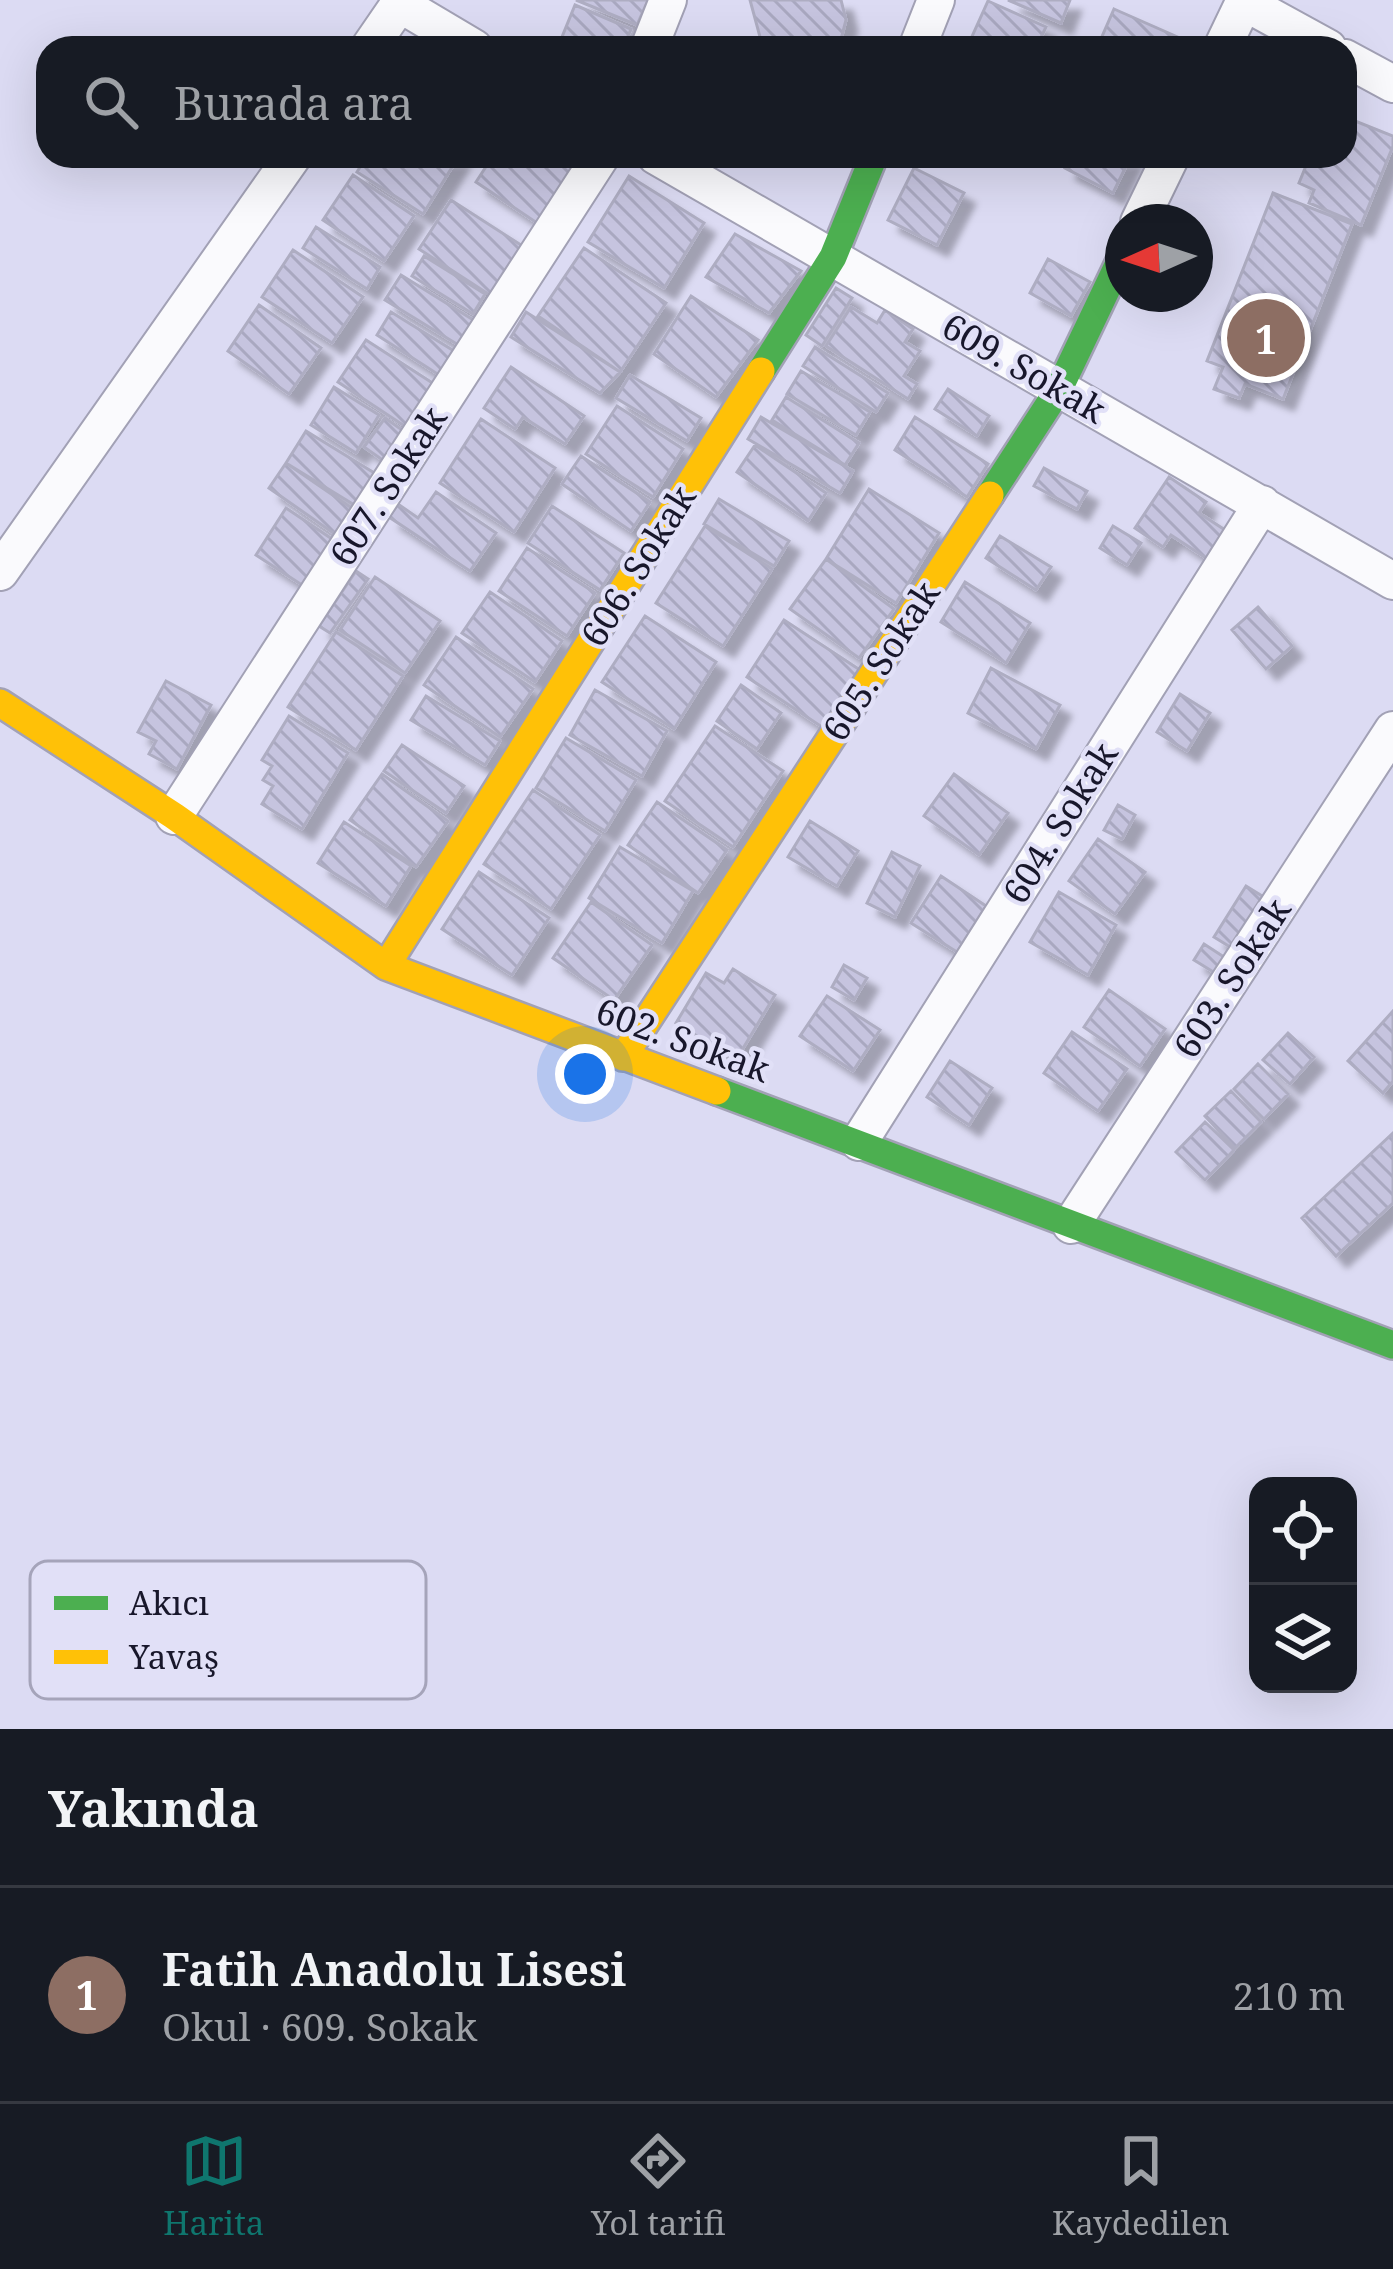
<!DOCTYPE html>
<html lang="tr">
<head>
<meta charset="utf-8">
<style>
  :root { --surface:#171b24; --page:#20242c; --text:#f1f3f6; --muted:#9ea1a6; --line:#363941; --accent:#0f766e }
  body { margin:0; font-family:"Noto Serif",serif; background:var(--page); color:var(--text) }
  .controls { position:absolute; right:36px; bottom:36px; display:grid; overflow:hidden; border-radius:24px; box-shadow:0 12px 48px #0002 }
  .controls button { width:108px; height:108px; display:grid; place-items:center; padding:0; border:0; border-bottom:3px solid var(--line); background:var(--surface); color:var(--text); font:60px sans-serif }
  .compass { position:absolute; left:1105px; top:204px; width:108px; height:108px; border-radius:50%; background:var(--surface); box-shadow:0 12px 48px #0002; rotate:267deg }
  .you { position:absolute; left:585px; top:1074px; width:42px; height:42px; margin:-30px; border:9px solid #fff; border-radius:50%; background:#1a73e8; box-shadow:0 0 0 18px #1a73e833 }
  .badge { display:grid; place-items:center; width:78px; height:78px; border-radius:50%; background:var(--accent); color:#fff; font-size:39px; font-weight:700 }
  .pin { position:absolute; translate:-50% -50%; border:6px solid #fff; box-shadow:0 3px 12px #0006 }
  .list { margin:0; padding:0; list-style:none }
  h2 { display:flex; justify-content:space-between; align-items:center; height:156px; margin:0; padding:0 48px; font-size:51px }
  h2 small { font-size:39px; font-weight:400; color:var(--muted) }
  .list li { display:grid; grid-template-columns:78px 1fr auto; gap:36px; align-items:center; box-sizing:border-box; height:216px; padding:0 48px; border-top:3px solid var(--line) }
  .list b { display:block; font-size:45px; white-space:nowrap }
  .list p { margin:0; font-size:39px; white-space:nowrap; color:var(--muted) }
  .list em { font-size:39px; font-style:normal; color:var(--muted) }
  .icon { flex:none; width:66px; height:66px; fill:none; stroke:currentColor; stroke-width:2; stroke-linecap:round; stroke-linejoin:round }
  .map { position:relative; flex:none; width:1393px; height:1729px; overflow:hidden }
  .search { position:absolute; background:var(--surface); box-shadow:0 12px 48px #0002; left:36px; right:36px; top:36px; height:132px; display:flex; align-items:center; gap:30px; box-sizing:border-box; padding:0 42px; border-radius:36px; color:var(--muted); font-size:45px }
  .sheet { height:372px; background:var(--surface) }
  nav { display:flex; justify-content:space-around; align-items:center; box-sizing:border-box; height:168px; border-top:3px solid var(--line); background:var(--surface); font-size:33px; color:var(--muted) }
  nav a { display:grid; justify-items:center; gap:6px }
  nav .on { color:var(--accent) }
  .map>svg:first-child { display:block }
</style>
</head>
<body>
<div class="map">
<svg width="1393" height="1729" viewBox="0 0 1393 1729">
  <defs>
    <pattern id="building-back-hatch" width="6" height="6" patternUnits="userSpaceOnUse" patternTransform="scale(3)"><rect width="6" height="6" fill="#c6c4df"/><path d="M-1 5l2 2M0 0l6 6M5-1l2 2" fill="none" stroke="#a9a8c0"/></pattern>
    <filter id="shadow"><feDropShadow dx="11" dy="11" stdDeviation="3" flood-color="#0004"/></filter>
  </defs>
  <rect width="100%" height="100%" fill="#dcdbf3"/>
  <path fill="url(#building-back-hatch)" stroke="#aeadc2" stroke-width="3" filter="url(#shadow)" d="M 576,0 L 648,0 L 637,25 Z
    M 750,0 L 841,0 L 846,20 L 839,47 L 763,48 Z
    M 1008,0 L 1070,0 L 1061,23 Z
    M 988,1 L 1046,27 L 1036,48 L 986,48 L 970,41 Z
    M 575,5 L 631,29 L 623,48 L 588,48 L 562,37 Z
    M 1114,9 L 1182,39 L 1178,48 L 1097,48 Z
    M 1345,117 L 1393,136 L 1393,146 L 1361,225 L 1309,203 L 1314,190 L 1299,183 L 1310,156 L 1345,156 Z
    M 367,156 L 459,156 L 423,214 L 357,172 Z
    M 493,156 L 586,156 L 540,225 L 476,182 Z
    M 1071,156 L 1131,156 L 1113,193 L 1065,168 Z
    M 914,168 L 964,193 L 937,245 L 888,220 Z
    M 353,175 L 414,216 L 384,261 L 323,220 Z
    M 629,176 L 704,223 L 664,288 L 588,242 Z
    M 1273,193 L 1352,224 L 1283,399 L 1245,384 L 1239,398 L 1214,389 L 1223,367 L 1207,361 Z
    M 451,200 L 524,247 L 493,297 L 419,249 Z
    M 316,227 L 380,267 L 367,289 L 303,248 Z
    M 735,234 L 801,271 L 769,313 L 706,277 Z
    M 584,248 L 666,303 L 620,372 L 538,316 Z
    M 293,250 L 363,297 L 332,343 L 262,297 Z
    M 424,256 L 485,294 L 473,314 L 412,276 Z
    M 1048,259 L 1090,282 L 1071,316 L 1030,293 Z
    M 401,275 L 475,321 L 460,346 L 385,300 Z
    M 836,288 L 852,298 L 822,346 L 806,335 Z
    M 691,296 L 758,340 L 716,397 L 654,354 Z
    M 259,305 L 321,348 L 289,394 L 228,351 Z
    M 851,307 L 877,323 L 885,310 L 913,329 L 905,342 L 920,351 L 904,376 L 917,384 L 908,399 L 826,346 Z
    M 391,312 L 454,351 L 439,375 L 377,335 Z
    M 526,312 L 620,372 L 600,393 L 511,337 Z
    M 366,340 L 434,384 L 406,427 L 338,382 Z
    M 815,347 L 888,393 L 876,412 L 803,366 Z
    M 511,367 L 584,416 L 565,444 L 523,417 L 515,429 L 484,408 Z
    M 801,371 L 870,412 L 856,435 L 787,394 Z
    M 630,375 L 701,418 L 687,441 L 616,398 Z
    M 334,387 L 379,415 L 356,453 L 311,425 Z
    M 948,389 L 989,416 L 977,436 L 935,409 Z
    M 786,397 L 859,443 L 845,465 L 772,420 Z
    M 617,406 L 683,449 L 653,497 L 586,454 Z
    M 761,417 L 853,471 L 840,493 L 748,439 Z
    M 915,417 L 988,464 L 967,497 L 895,450 Z
    M 385,418 L 405,432 L 384,461 L 364,447 Z
    M 481,419 L 555,468 L 514,532 L 440,483 Z
    M 306,431 L 376,474 L 356,506 L 286,463 Z
    M 755,445 L 826,493 L 808,521 L 737,472 Z
    M 581,456 L 650,502 L 631,531 L 562,484 Z
    M 286,463 L 356,511 L 339,537 L 269,488 Z
    M 1044,468 L 1087,491 L 1077,509 L 1034,486 Z
    M 1169,477 L 1206,502 L 1199,513 L 1225,530 L 1206,558 L 1171,535 L 1163,547 L 1135,528 Z
    M 869,489 L 939,533 L 896,603 L 826,559 Z
    M 436,492 L 496,533 L 470,571 L 389,517 L 398,504 L 418,518 Z
    M 719,499 L 789,541 L 774,566 L 704,524 Z
    M 552,506 L 624,553 L 600,590 L 528,543 Z
    M 286,508 L 332,539 L 302,585 L 256,555 Z
    M 705,526 L 772,569 L 723,646 L 656,603 Z
    M 1113,526 L 1141,543 L 1127,565 L 1100,548 Z
    M 1000,536 L 1051,567 L 1036,590 L 986,558 Z
    M 527,548 L 595,593 L 567,636 L 499,591 Z
    M 826,559 L 894,609 L 859,658 L 790,609 Z
    M 356,571 L 368,579 L 330,633 L 319,626 Z
    M 375,577 L 440,621 L 405,673 L 340,630 Z
    M 965,582 L 1030,623 L 1006,663 L 941,622 Z
    M 490,592 L 562,641 L 535,682 L 462,633 Z
    M 1258,607 L 1292,646 L 1266,669 L 1232,630 Z
    M 645,616 L 716,662 L 674,729 L 602,682 Z
    M 784,620 L 860,670 L 822,727 L 747,677 Z
    M 336,632 L 403,676 L 356,750 L 288,707 Z
    M 456,637 L 533,689 L 500,737 L 424,685 Z
    M 991,668 L 1060,705 L 1036,749 L 968,713 Z
    M 166,681 L 211,705 L 177,769 L 149,754 L 156,741 L 138,732 Z
    M 741,685 L 781,713 L 757,749 L 717,721 Z
    M 595,690 L 667,731 L 642,776 L 570,735 Z
    M 1180,694 L 1210,713 L 1187,751 L 1157,732 Z
    M 426,696 L 500,741 L 485,765 L 411,720 Z
    M 289,716 L 348,753 L 302,829 L 262,804 L 273,786 L 263,780 L 272,766 L 262,760 Z
    M 715,726 L 783,771 L 733,847 L 665,801 Z
    M 566,738 L 636,780 L 605,831 L 536,788 Z
    M 402,745 L 464,786 L 446,813 L 384,771 Z
    M 382,774 L 448,821 L 416,867 L 350,820 Z
    M 954,774 L 1008,813 L 979,855 L 924,816 Z
    M 533,790 L 600,835 L 551,909 L 484,864 Z
    M 657,802 L 727,850 L 698,893 L 628,845 Z
    M 1118,805 L 1135,815 L 1122,839 L 1104,830 Z
    M 810,821 L 858,851 L 837,886 L 788,857 Z
    M 344,822 L 411,866 L 386,906 L 318,863 Z
    M 1098,839 L 1145,872 L 1115,914 L 1069,881 Z
    M 620,847 L 693,891 L 662,943 L 589,898 Z
    M 892,852 L 920,866 L 895,917 L 867,903 Z
    M 479,872 L 549,918 L 512,975 L 442,929 Z
    M 941,876 L 986,906 L 957,952 L 911,923 Z
    M 1246,886 L 1267,899 L 1235,950 L 1214,937 Z
    M 1059,892 L 1116,925 L 1088,975 L 1030,942 Z
    M 591,902 L 652,945 L 614,1000 L 553,958 Z
    M 1204,944 L 1224,957 L 1215,973 L 1194,960 Z
    M 844,965 L 867,978 L 854,1000 L 832,987 Z
    M 733,969 L 775,995 L 736,1060 L 676,1023 L 706,973 L 724,983 Z
    M 1109,990 L 1165,1029 L 1140,1066 L 1084,1027 Z
    M 827,996 L 880,1030 L 853,1071 L 800,1036 Z
    M 1393,1011 L 1393,1081 L 1383,1093 L 1348,1061 Z
    M 1072,1032 L 1127,1069 L 1098,1111 L 1044,1073 Z
    M 1288,1033 L 1314,1057 L 1290,1084 L 1263,1060 Z
    M 950,1061 L 992,1088 L 969,1125 L 927,1097 Z
    M 1258,1064 L 1288,1094 L 1264,1119 L 1234,1089 Z
    M 1231,1091 L 1261,1122 L 1235,1148 L 1205,1116 Z
    M 1205,1122 L 1234,1150 L 1205,1180 L 1176,1152 Z
    M 1393,1133 L 1393,1203 L 1336,1256 L 1302,1218 Z"/>
  <g fill="none" stroke-linecap="round" stroke-linejoin="round">
    <g stroke="#a2a1b5" stroke-width="40">
      <path id="street" d="M 1244,2 L 1328,48
        M 400,4 L 474,48
        M 369,48 L 402,0
        M 649,48 L 668,0
        M 917,48 L 936,0
        M 1222,48 L 1245,0
        M 1345,58 L 1393,84
        M 656,156 L 1393,581
        M 1139,222 L 1171,156
        M 0,572 L 293,156
        M 174,816 L 601,156
        M 859,1142 L 1262,504
        M 1071,1225 L 1393,730"/>
    </g>
    <g stroke="#a2a1b5" stroke-width="32">
      <path id="fast" d="M 761,371 L 833,257 L 874,156
        M 990,495 L 1059,389 L 1123,255
        M 717,1091 L 1393,1345"/>
    </g>
    <g stroke="#a2a1b5" stroke-width="32">
      <path id="slow" d="M 0,703 L 174,816 L 386,966 L 717,1091
        M 386,966 L 761,371
        M 623,1057 L 990,495"/>
    </g>
    <use href="#street" stroke="#fafafd" stroke-width="36"/>
    <use href="#fast" stroke="#4caf50" stroke-width="27"/>
    <use href="#slow" stroke="#ffc107" stroke-width="27"/>
  </g>
  <g text-anchor="middle" stroke-width="9" stroke-linejoin="round" paint-order="stroke">
    <g font-size="36" fill="#18172b" stroke="#e1e0f7">
      <text transform="translate(1024 368) rotate(30)" y="13">609. Sokak</text>
      <text transform="translate(388 486) rotate(-57)" y="13">607. Sokak</text>
      <text transform="translate(638 566) rotate(-58)" y="13">606. Sokak</text>
      <text transform="translate(881 661) rotate(-57)" y="13">605. Sokak</text>
      <text transform="translate(1060 823) rotate(-58)" y="13">604. Sokak</text>
      <text transform="translate(1232 978) rotate(-57)" y="13">603. Sokak</text>
      <text transform="translate(683 1040) rotate(20)" y="13">602. Sokak</text>
    </g>
  </g>
  <rect x="30" y="1561" width="396" height="138" rx="18" fill="#e1e0f7" stroke="#a5a4ba" stroke-width="3"/>
  <rect x="54" y="1596" width="54" height="14" fill="#4caf50"/>
  <rect x="54" y="1650" width="54" height="14" fill="#ffc107"/>
  <g font-size="33" fill="#18172b">
    <text x="129" y="1615">Akıcı</text>
    <text x="129" y="1669">Yavaş</text>
  </g>
</svg>
<div class="controls">
<button><svg class="icon" aria-label="locate" viewBox="0 0 24 24"><circle cx="12" cy="12" r="6"/><path d="M12 2v4M12 18v4M2 12h4M18 12h4"/></svg></button>
<button><svg class="icon" aria-label="layers" viewBox="0 0 24 24"><path d="M12 4l9 5-9 5-9-5zM3 14l9 5 9-5"/></svg></button>
</div>
<svg class="compass" viewBox="-18 -18 36 36"><path d="M0-13l5 13h-10z" fill="#e53935"/><path d="M0 13l5-13h-10z" fill="#9ea1a6"/></svg>
<div class="you"></div>
<div class="pin badge" style="left:1266px;top:338px;background:#8d6e63">1</div>
<div class="search"><svg class="icon" aria-label="search" viewBox="0 0 24 24"><circle cx="10" cy="10" r="6"/><path d="M15 15l6 6"/></svg>Burada ara</div>
</div>
<section class="sheet">
<h2>Yakında<small></small></h2>
<ul class="list">
<li><span class="badge" style="background:#8d6e63">1</span><div><b>Fatih Anadolu Lisesi</b><p>Okul · 609. Sokak</p></div><em>210 m</em></li>
</ul>
</section>
<nav>
<a class="on"><svg class="icon" aria-label="map" viewBox="0 0 24 24"><path d="M3 6l6-2 6 2 6-2v14l-6 2-6-2-6 2zM9 4v14M15 6v14"/></svg>Harita</a>
<a><svg class="icon" aria-label="directions" viewBox="0 0 24 24"><path d="M12 3l9 9-9 9-9-9zM9 14v-3h6M13 9l2 2-2 2"/></svg>Yol tarifi</a>
<a><svg class="icon" aria-label="saved" viewBox="0 0 24 24"><path d="M7 4h10v16l-5-4-5 4z"/></svg>Kaydedilen</a>
</nav>
</body>
</html>
